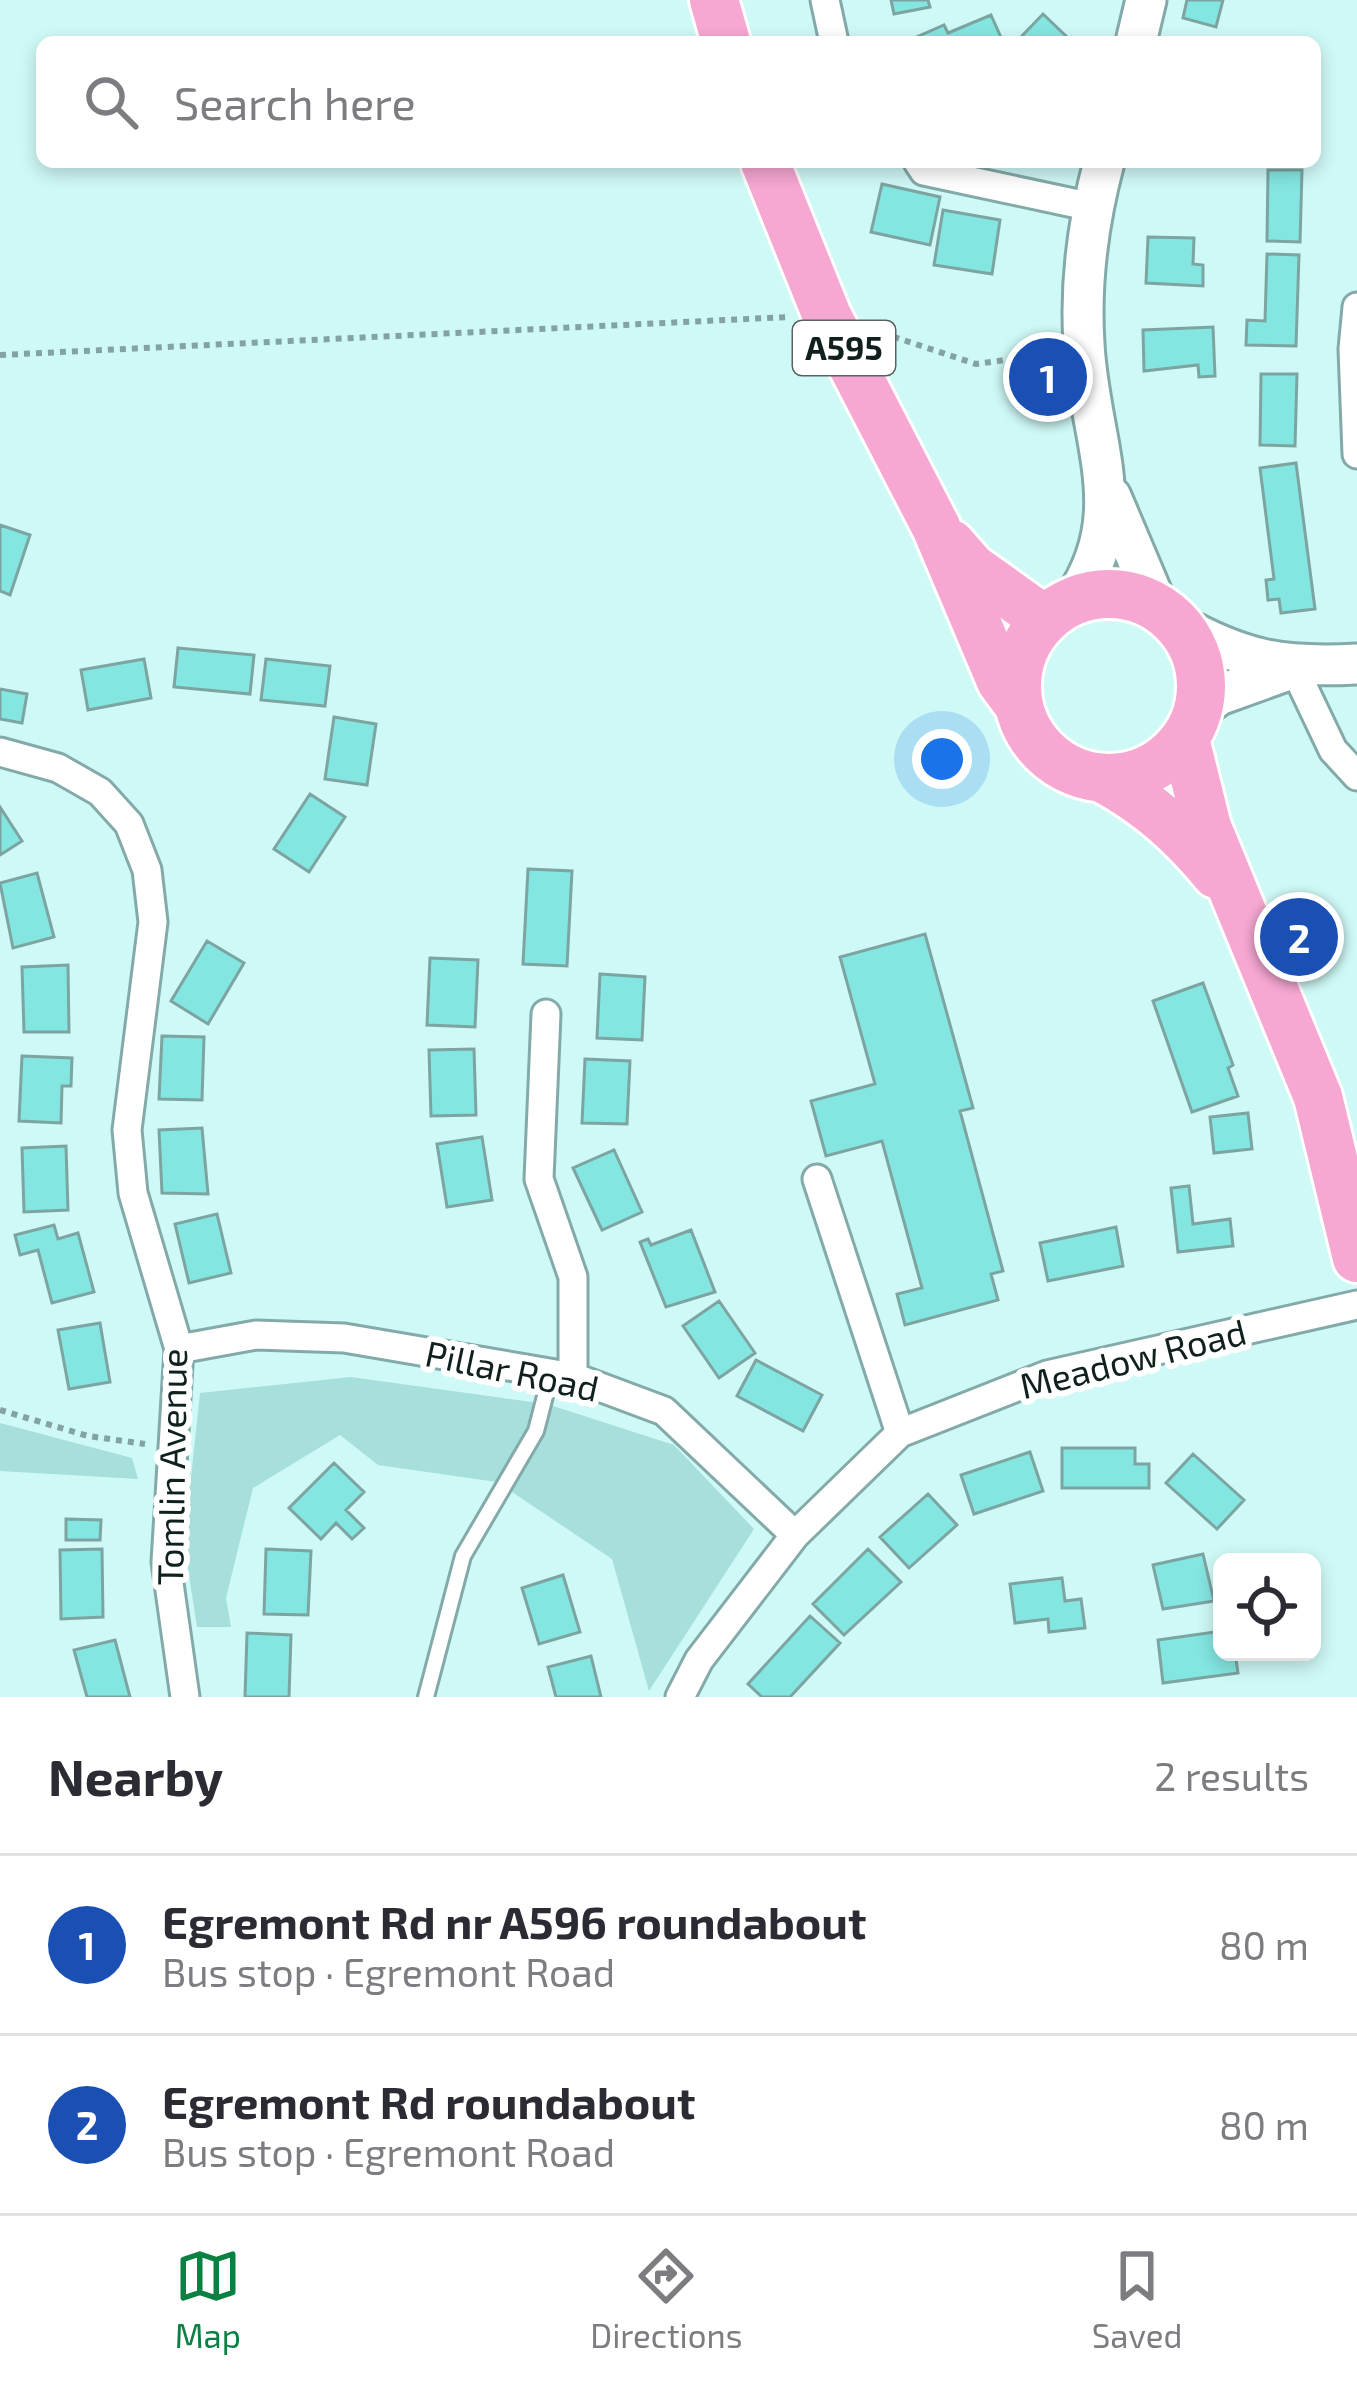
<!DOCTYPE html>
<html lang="en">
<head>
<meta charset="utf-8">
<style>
  :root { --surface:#fff; --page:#f2f2f3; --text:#2b2b33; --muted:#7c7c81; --line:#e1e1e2; --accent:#0b8043 }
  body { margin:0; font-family:"Exo 2",sans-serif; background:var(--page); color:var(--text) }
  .controls { position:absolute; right:36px; bottom:36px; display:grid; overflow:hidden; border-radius:18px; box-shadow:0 6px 18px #0003 }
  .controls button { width:108px; height:108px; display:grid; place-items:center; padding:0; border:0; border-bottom:3px solid var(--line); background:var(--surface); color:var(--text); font:60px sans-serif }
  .you { position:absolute; left:942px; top:759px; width:42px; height:42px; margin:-30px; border:9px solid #fff; border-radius:50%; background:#1a73e8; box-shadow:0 0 0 18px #1a73e833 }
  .badge { display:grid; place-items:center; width:78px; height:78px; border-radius:50%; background:var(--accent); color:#fff; font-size:39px; font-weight:700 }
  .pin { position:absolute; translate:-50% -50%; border:6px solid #fff; box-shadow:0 3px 12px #0006 }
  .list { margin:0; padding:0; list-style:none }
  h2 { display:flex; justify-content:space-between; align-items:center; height:156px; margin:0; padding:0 48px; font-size:51px }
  h2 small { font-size:39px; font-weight:400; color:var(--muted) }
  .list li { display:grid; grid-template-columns:78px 1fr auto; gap:36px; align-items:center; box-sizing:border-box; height:180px; padding:0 48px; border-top:3px solid var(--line) }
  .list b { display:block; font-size:45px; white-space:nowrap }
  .list p { margin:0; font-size:39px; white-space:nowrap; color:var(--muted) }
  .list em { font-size:39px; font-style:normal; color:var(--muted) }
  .icon { flex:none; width:66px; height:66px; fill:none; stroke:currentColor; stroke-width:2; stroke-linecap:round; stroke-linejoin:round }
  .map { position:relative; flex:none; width:1357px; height:1697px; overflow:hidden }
  .search { position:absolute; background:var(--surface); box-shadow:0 6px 18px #0003; left:36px; right:36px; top:36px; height:132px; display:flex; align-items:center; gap:30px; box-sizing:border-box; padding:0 42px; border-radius:18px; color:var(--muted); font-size:45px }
  .sheet { height:516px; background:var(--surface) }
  nav { display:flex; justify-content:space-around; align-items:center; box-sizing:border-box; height:168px; border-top:3px solid var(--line); background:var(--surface); font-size:33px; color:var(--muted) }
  nav a { display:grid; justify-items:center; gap:6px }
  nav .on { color:var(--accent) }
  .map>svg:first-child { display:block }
</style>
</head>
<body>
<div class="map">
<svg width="1357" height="1697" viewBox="0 0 1357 1697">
  <rect width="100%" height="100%" fill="#cff9f6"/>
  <path fill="#a6dfdc" d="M 351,1377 L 547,1404 L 674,1445 L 754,1529 L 649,1691 L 612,1559 L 497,1482 L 378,1465 L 340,1435 L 253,1488 L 226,1598 L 231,1627 L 197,1627 L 184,1543 L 200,1393 Z
    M 0,1423 L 132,1458 L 138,1479 L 0,1471 Z"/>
  <path fill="#84e6e1" stroke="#7ca4a1" stroke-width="3" d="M 891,0 L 928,0 L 930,7 L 894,14 Z
    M 1187,0 L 1223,0 L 1216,27 L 1183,18 Z
    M 1043,14 L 1066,36 L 1060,42 L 1023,42 L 1019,39 Z
    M 991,15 L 1003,42 L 912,39 L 944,25 L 948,33 Z
    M 1268,170 L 1302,170 L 1300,242 L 1267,241 Z
    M 882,184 L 940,197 L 930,245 L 871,232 Z
    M 943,210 L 1000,220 L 992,274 L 934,265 Z
    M 1148,237 L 1194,238 L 1193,264 L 1203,265 L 1203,286 L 1146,283 Z
    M 1267,254 L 1299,255 L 1296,346 L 1246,345 L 1247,320 L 1265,321 Z
    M 1213,327 L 1215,376 L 1199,377 L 1198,365 L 1144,371 L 1143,330 Z
    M 1261,374 L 1297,374 L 1295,446 L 1260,445 Z
    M 1296,463 L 1315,609 L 1281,613 L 1279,599 L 1268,600 L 1266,580 L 1274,579 L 1260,468 Z
    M 0,525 L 30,535 L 10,595 L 0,591 Z
    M 178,648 L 254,655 L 250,694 L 174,687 Z
    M 144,659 L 151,698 L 88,710 L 81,670 Z
    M 266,659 L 330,666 L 325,706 L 261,700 Z
    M 0,689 L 27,694 L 22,723 L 0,719 Z
    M 334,717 L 376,724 L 367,785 L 325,779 Z
    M 310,794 L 345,817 L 309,872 L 274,849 Z
    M 0,807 L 22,841 L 0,855 Z
    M 528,869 L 572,871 L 567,966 L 523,964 Z
    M 37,873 L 54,937 L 13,948 L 0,883 Z
    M 925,934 L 973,1108 L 960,1111 L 1003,1271 L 991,1274 L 998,1300 L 905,1325 L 897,1294 L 922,1288 L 882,1141 L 826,1156 L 811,1101 L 875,1084 L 840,957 Z
    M 207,941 L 244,963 L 208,1024 L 171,1001 Z
    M 430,958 L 478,960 L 475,1027 L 427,1025 Z
    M 68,965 L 69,1032 L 24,1032 L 22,967 Z
    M 600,974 L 645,977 L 642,1040 L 597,1038 Z
    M 1203,983 L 1233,1065 L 1228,1068 L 1238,1096 L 1192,1112 L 1153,1001 Z
    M 162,1036 L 204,1037 L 202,1100 L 159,1099 Z
    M 474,1049 L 476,1115 L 431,1116 L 429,1050 Z
    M 22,1056 L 72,1058 L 71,1086 L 62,1086 L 61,1123 L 19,1121 Z
    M 585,1059 L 630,1061 L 627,1124 L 582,1123 Z
    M 1248,1113 L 1252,1149 L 1214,1153 L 1210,1117 Z
    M 202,1128 L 208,1194 L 162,1193 L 159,1130 Z
    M 482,1137 L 492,1200 L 447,1207 L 437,1144 Z
    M 66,1146 L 68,1210 L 24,1212 L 22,1148 Z
    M 614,1150 L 642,1212 L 602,1230 L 573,1168 Z
    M 1189,1186 L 1193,1224 L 1230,1219 L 1233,1246 L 1178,1252 L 1171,1188 Z
    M 217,1214 L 231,1273 L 189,1283 L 175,1224 Z
    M 54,1225 L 58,1239 L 78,1233 L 94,1292 L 52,1303 L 38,1250 L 20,1255 L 15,1235 Z
    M 1116,1227 L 1123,1266 L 1048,1281 L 1040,1243 Z
    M 691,1230 L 715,1292 L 666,1307 L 640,1242 L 648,1239 L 651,1245 Z
    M 719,1301 L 755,1353 L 719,1378 L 683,1326 Z
    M 100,1323 L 110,1382 L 69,1389 L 58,1330 Z
    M 756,1360 L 822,1395 L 803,1431 L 737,1396 Z
    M 1062,1448 L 1135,1448 L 1135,1464 L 1149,1464 L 1149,1488 L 1062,1488 Z
    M 1030,1452 L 1043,1491 L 974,1514 L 961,1475 Z
    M 1193,1454 L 1244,1500 L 1217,1529 L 1166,1483 Z
    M 334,1463 L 364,1492 L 346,1510 L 364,1528 L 352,1539 L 336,1523 L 321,1539 L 289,1508 Z
    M 928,1494 L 957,1525 L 909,1568 L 880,1537 Z
    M 66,1519 L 101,1520 L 100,1540 L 66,1540 Z
    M 102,1549 L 103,1617 L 61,1619 L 60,1550 Z
    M 266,1549 L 311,1551 L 308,1615 L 264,1614 Z
    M 868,1549 L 901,1582 L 844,1635 L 813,1604 Z
    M 1203,1554 L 1214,1601 L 1163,1609 L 1153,1565 Z
    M 563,1575 L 580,1632 L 539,1644 L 522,1588 Z
    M 1062,1578 L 1065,1601 L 1081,1599 L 1085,1628 L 1049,1632 L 1048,1619 L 1015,1623 L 1010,1584 Z
    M 810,1616 L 840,1643 L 790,1697 L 762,1697 L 748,1684 Z
    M 1222,1631 L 1222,1652 L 1235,1652 L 1238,1673 L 1163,1683 L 1158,1640 Z
    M 247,1633 L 291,1635 L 289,1697 L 245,1697 Z
    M 115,1640 L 130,1697 L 87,1697 L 74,1650 Z
    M 591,1656 L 601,1697 L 556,1697 L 548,1667 Z"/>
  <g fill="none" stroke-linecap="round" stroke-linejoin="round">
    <g stroke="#83aaa8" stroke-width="20">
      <path id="lane" d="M 426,1697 L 463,1556 L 536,1431 L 551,1373"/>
    </g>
    <g stroke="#83aaa8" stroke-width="33">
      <path id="street" d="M 825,0 L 834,42
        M 918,162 L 924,171 L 1092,207
        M 1357,307 L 1353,349 L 1357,454
        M 1294,668 L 1333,750 L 1357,776
        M 0,752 L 58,768 L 100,792 L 129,824 L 147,870 L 153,922 L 127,1130 L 133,1193 L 179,1349 L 166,1562 L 185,1697
        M 546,1014 L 539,1179 L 573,1277 L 573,1377
        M 817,1179 L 900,1433
        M 179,1349 L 256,1335 L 344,1338 L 573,1377 L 664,1411 L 795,1535
        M 680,1697 L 699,1660 L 795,1535 L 900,1433 L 1047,1375 L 1357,1305"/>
    </g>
    <g stroke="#83aaa8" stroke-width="45">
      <path id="secondary" d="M 1136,42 L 1146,0
        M 1111,497 L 1158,608
        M 1073,601 C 1134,513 1089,441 1084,344 C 1080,282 1088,222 1104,162
        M 1177,624 C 1243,661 1282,668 1357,664
        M 1199,709 L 1219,695 L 1294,668"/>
    </g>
    <g stroke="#fff" stroke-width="54">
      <path id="highway" d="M 714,0 L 726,42
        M 765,162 L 827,316 L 936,527 L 1001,681 L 1018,704
        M 951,544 L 972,568 L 1045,620
        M1017 686a92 92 0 1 1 184 0a92 92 0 1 1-184 0Z
        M 1185,739 L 1207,827 L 1318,1097 L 1357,1258
        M 1104,779 C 1150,804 1183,834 1216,874"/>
    </g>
    <path stroke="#83a3a1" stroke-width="6" stroke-dasharray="6 6" stroke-linecap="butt" d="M 882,333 L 976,364 L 1049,354
      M 0,355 L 788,317
      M 0,1410 L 88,1436 L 145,1444"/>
    <use href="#lane" stroke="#fff" stroke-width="14"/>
    <use href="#street" stroke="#fff" stroke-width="27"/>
    <use href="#secondary" stroke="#fff" stroke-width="39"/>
    <use href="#highway" stroke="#f6a7d2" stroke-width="48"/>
  </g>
  <g text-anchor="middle" stroke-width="12" stroke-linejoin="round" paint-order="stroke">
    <rect fill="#fff" stroke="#586362" stroke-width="3" x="793" y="321" width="102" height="54" rx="9"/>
    <g font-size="33" font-weight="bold" fill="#10201f">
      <text x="844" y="360">A595</text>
    </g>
    <g font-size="36" fill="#10201f" stroke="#fff">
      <text transform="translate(1133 1359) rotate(-14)" y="13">Meadow Road</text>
      <text transform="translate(512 1371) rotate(12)" y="13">Pillar Road</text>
      <text transform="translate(172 1467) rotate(-89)" y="13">Tomlin Avenue</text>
    </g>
  </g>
</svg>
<div class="controls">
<button><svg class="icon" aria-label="locate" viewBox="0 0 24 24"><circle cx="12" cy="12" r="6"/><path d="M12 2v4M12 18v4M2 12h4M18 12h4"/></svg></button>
</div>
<div class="you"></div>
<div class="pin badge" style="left:1048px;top:377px;background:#1a4fb4">1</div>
<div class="pin badge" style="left:1299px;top:937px;background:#1a4fb4">2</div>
<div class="search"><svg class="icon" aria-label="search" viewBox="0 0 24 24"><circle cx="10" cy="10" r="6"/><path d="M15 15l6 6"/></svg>Search here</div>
</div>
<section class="sheet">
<h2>Nearby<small>2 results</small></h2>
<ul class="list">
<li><span class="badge" style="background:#1a4fb4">1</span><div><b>Egremont Rd nr A596 roundabout</b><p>Bus stop · Egremont Road</p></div><em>80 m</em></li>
<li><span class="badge" style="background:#1a4fb4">2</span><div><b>Egremont Rd roundabout</b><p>Bus stop · Egremont Road</p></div><em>80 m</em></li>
</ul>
</section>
<nav>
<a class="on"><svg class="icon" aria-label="map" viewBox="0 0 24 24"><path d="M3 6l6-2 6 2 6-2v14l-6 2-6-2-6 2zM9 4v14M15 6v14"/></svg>Map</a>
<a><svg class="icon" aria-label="directions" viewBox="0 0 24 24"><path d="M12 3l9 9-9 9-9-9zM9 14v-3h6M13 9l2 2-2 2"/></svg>Directions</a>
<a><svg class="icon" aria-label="saved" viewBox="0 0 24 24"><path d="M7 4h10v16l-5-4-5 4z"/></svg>Saved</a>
</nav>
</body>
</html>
